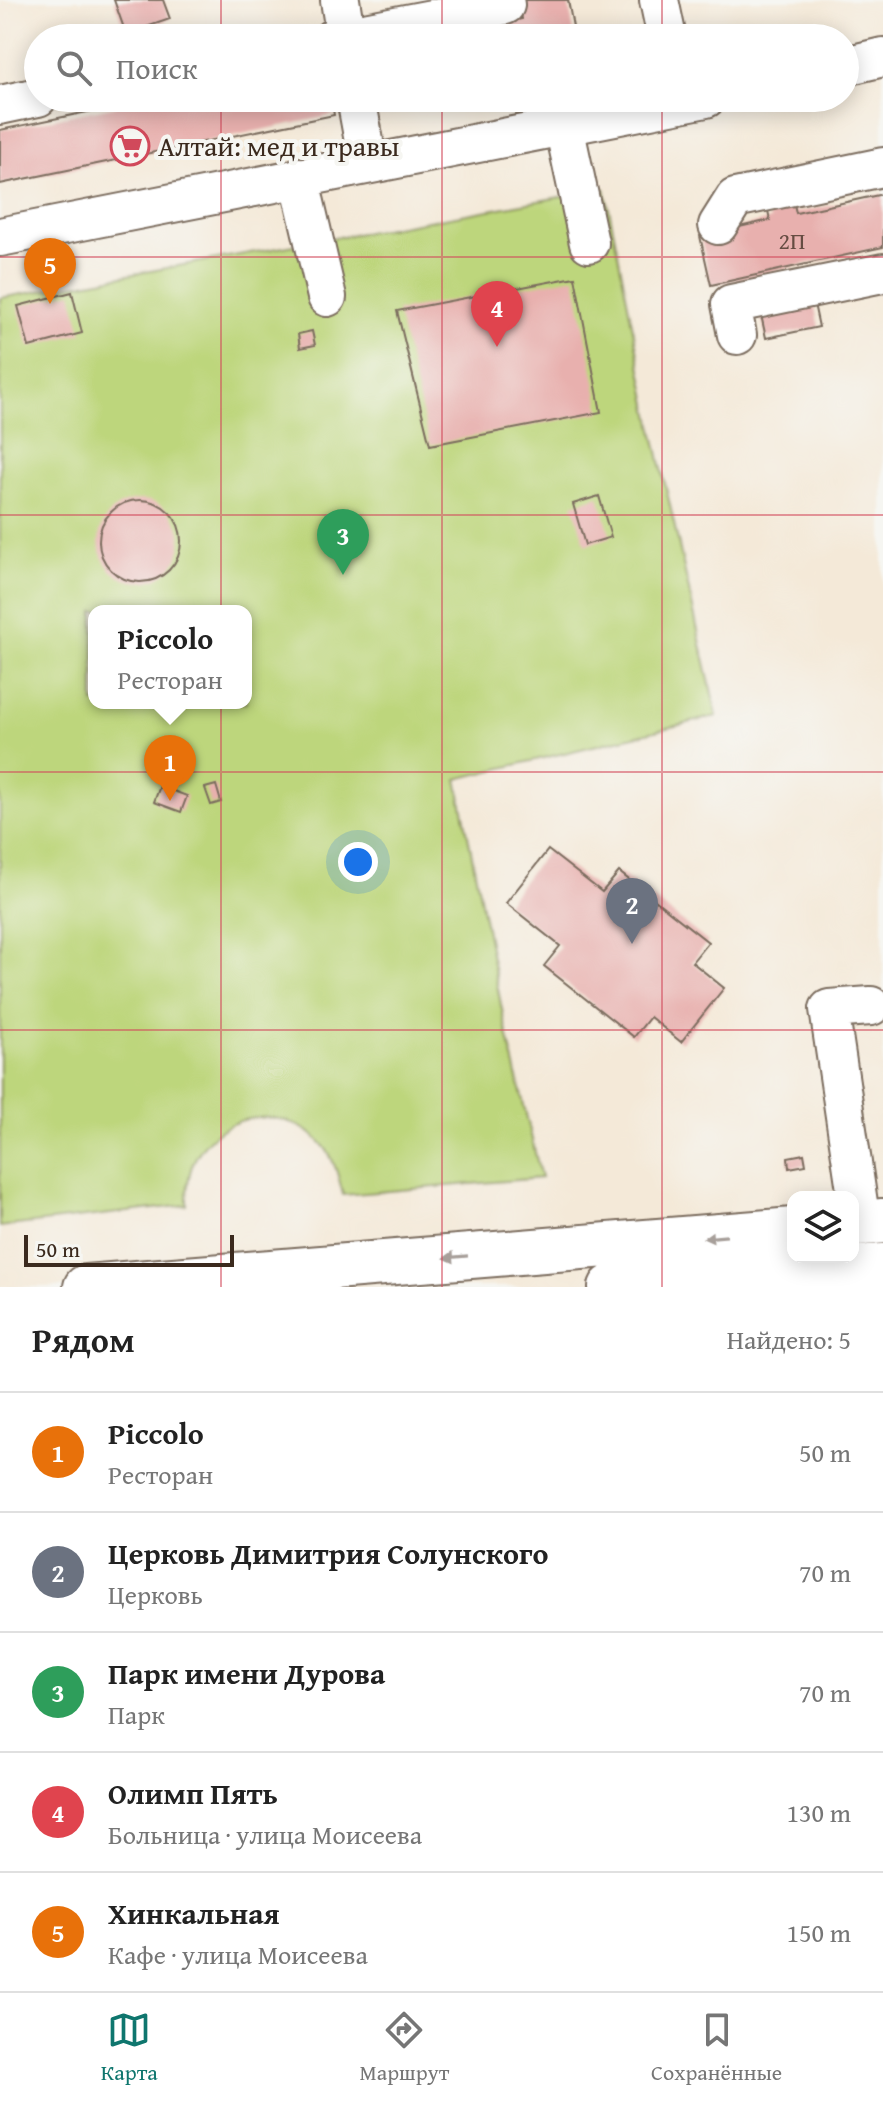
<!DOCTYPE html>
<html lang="ru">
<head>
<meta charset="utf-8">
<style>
  :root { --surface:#fff; --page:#f6f6f6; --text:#222; --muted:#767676; --line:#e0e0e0; --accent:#0f766e }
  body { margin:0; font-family:"Gentium Book Plus",serif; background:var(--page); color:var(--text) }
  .controls { position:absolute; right:24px; bottom:24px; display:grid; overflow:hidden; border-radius:16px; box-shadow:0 4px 20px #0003 }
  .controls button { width:72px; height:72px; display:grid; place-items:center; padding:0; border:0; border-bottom:2px solid var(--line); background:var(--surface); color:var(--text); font:40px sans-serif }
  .scale { position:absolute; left:24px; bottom:20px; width:210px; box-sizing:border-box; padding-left:8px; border:4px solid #3b2a1e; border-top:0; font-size:22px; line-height:28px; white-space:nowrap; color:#3b2a1e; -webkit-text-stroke:6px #f6f6f2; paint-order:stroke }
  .you { position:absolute; left:358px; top:862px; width:28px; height:28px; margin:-20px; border:6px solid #fff; border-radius:50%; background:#1a73e8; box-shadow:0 0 0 12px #1a73e833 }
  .badge { display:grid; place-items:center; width:52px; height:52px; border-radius:50%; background:var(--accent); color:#fff; font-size:26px; font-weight:700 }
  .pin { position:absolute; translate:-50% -66px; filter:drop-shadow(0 2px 4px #0008) }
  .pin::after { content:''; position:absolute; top:42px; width:28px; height:24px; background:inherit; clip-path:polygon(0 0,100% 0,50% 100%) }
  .popup { position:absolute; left:88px; top:605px; width:164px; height:104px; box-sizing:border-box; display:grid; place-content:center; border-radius:16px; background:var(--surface); filter:drop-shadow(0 2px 6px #0005); font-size:26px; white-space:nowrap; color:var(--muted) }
  .popup b { font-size:30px; color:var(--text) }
  .popup::after { content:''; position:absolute; left:50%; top:100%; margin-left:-16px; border:16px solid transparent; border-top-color:var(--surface) }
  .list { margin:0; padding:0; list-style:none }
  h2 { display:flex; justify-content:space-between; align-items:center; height:104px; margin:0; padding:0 32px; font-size:34px }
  h2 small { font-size:26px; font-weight:400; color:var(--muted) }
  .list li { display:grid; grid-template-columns:52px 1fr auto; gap:24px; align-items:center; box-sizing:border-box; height:120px; padding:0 32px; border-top:2px solid var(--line) }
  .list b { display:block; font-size:30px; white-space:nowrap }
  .list p { margin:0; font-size:26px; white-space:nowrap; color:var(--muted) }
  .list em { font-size:26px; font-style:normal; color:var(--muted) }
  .icon { flex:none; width:44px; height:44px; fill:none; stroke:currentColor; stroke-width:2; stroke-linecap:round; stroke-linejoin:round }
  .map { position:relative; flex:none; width:883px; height:1287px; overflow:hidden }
  .search { position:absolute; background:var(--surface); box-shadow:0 4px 20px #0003; left:24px; right:24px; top:24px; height:88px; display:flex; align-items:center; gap:20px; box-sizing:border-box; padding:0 28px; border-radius:44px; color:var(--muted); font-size:30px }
  .sheet { height:704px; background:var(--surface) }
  nav { display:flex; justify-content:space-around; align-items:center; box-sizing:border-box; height:112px; border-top:2px solid var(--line); background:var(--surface); font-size:22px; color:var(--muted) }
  nav a { display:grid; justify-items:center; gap:4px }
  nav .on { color:var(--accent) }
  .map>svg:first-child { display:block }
</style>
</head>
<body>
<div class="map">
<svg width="883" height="1287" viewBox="0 0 883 1287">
  <rect width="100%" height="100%" fill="#f6f6f2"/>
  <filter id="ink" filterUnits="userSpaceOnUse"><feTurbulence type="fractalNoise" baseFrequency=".0125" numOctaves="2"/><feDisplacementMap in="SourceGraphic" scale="16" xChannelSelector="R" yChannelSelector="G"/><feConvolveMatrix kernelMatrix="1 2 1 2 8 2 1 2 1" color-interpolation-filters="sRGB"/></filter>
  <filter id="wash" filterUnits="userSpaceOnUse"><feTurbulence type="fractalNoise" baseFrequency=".006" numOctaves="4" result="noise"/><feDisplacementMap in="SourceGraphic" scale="32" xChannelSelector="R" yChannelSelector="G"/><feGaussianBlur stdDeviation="1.8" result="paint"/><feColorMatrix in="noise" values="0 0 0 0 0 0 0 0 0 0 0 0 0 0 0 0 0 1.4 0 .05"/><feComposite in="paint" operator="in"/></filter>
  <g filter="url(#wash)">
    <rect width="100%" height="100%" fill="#f4e9d8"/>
    <path fill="#bdd67b" stroke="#7c804c" stroke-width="2" fill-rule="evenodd" d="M 605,189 L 654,434 L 717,716 L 457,779 L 504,1020 L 541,1178 L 343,1195 C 339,1178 334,1157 322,1144 C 287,1105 223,1109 196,1157 C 188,1172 187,1188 187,1205 L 0,1227 L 0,298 ZM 94,611 L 246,611 L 246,703 L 94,703 Z"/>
    <g id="blocks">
      <path fill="#e8b0ae" d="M 114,0 L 163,0 L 170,19 L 126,34 Z
        M 519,0 L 568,0 L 575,38 L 428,38 L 522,19 Z
        M 155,98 L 331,98 L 334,115 L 0,184 L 0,130 Z
        M 883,194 L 883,247 L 711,285 L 700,236 L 770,220 L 767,206 L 793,200 L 796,213 Z
        M 575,277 L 601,412 L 430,445 L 397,311 Z
        M 72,292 L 82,333 L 29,347 L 18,306 Z
        M 813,299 L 819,327 L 766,338 L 760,310 Z
        M 312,331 L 315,345 L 300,348 L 298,334 Z
        M 599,496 L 611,537 L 585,545 L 573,504 Z
        M99 541a41 41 0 1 1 82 0a41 41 0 1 1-82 0Z
        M 216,785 L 221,802 L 211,805 L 205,788 Z
        M 160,786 L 187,796 L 181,812 L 154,802 Z
        M 548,850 L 602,892 L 619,872 L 708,942 L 692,962 L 724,988 L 681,1042 L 650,1017 L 634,1037 L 544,966 L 560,946 L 506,903 Z
        M 804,1154 L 806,1165 L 789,1168 L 788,1157 Z"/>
    </g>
  </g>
  <g filter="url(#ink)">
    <use href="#blocks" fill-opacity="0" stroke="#7c6d5f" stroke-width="2"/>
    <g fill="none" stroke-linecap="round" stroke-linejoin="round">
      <g stroke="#7c6d5f" stroke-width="42">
        <path id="minor" d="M 340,0 L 346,38
          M 659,0 L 667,38
          M 333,38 L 505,5 L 504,0
          M 845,66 L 883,57
          M 356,98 L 368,163
          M 0,105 L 38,97
          M 564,126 L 589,243
          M 299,177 L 327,297
          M 718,225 L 735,198 L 883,167
          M 0,237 L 706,98
          M 737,335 L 731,304 L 883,273
          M 861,1223 L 829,1009 L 871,1006"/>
      </g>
      <g stroke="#7c6d5f" stroke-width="48">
        <path id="major" d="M 853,1224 L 883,1221
          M 86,1287 L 793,1230
          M 611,1287 L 883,1266"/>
      </g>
      <use href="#minor" stroke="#fff" stroke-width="38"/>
      <use href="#major" stroke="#fff" stroke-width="44"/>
    </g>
    <defs><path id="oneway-solid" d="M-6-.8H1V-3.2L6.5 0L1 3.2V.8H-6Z" transform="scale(2)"/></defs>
    <g fill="#a79f9a">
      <use href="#oneway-solid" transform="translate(715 1237) rotate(175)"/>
      <use href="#oneway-solid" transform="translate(456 1257) rotate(175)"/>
    </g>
  </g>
  <path fill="none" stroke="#d1495b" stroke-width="2" stroke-opacity="0.55" d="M 221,0 L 221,38M 442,0 L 442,38M 662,0 L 662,38M 221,98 L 221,1287M 442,98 L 442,1287M 662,98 L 662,1287M 0,257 L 883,257M 0,515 L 883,515M 0,772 L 883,772M 0,1030 L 883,1030"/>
  <defs>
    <g id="supermarket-ring" transform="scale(2)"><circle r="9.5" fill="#f6f6f2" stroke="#d1495b" stroke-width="1.5"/><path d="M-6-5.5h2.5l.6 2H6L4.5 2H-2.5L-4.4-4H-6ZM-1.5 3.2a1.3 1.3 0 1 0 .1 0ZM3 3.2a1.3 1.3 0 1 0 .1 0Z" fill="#d1495b"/></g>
  </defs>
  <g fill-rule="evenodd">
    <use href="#supermarket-ring" x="130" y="146"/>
  </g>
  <g text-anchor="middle" stroke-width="8" stroke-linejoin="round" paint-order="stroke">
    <g font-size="24" fill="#664c42">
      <text x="792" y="249">2П</text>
    </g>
    <g font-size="28" fill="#3b2a1e" stroke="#f6f6f2" text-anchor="start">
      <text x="158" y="156">Алтай: мед и травы</text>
    </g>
  </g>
</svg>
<div class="controls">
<button><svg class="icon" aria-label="layers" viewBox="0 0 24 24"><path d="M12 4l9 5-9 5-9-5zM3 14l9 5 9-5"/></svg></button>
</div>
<div class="scale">50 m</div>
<div class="you"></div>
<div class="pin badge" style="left:170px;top:801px;background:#e8710a">1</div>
<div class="popup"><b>Piccolo</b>Ресторан</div>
<div class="pin badge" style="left:632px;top:944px;background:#6b7280">2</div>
<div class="pin badge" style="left:343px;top:575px;background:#2e9e5b">3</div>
<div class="pin badge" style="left:497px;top:347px;background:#e0444e">4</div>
<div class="pin badge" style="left:50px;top:304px;background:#e8710a">5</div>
<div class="search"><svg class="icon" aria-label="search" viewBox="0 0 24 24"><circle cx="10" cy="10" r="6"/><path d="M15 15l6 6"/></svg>Поиск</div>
</div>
<section class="sheet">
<h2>Рядом<small>Найдено: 5</small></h2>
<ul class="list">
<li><span class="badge" style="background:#e8710a">1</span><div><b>Piccolo</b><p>Ресторан</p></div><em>50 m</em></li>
<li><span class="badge" style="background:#6b7280">2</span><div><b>Церковь Димитрия Солунского</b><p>Церковь</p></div><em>70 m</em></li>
<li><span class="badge" style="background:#2e9e5b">3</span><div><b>Парк имени Дурова</b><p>Парк</p></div><em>70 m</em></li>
<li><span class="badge" style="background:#e0444e">4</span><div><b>Олимп Пять</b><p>Больница · улица Моисеева</p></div><em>130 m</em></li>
<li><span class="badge" style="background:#e8710a">5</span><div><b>Хинкальная</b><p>Кафе · улица Моисеева</p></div><em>150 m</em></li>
</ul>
</section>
<nav>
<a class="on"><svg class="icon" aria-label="map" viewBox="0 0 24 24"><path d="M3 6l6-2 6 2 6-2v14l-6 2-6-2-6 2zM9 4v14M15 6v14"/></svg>Карта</a>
<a><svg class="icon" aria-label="directions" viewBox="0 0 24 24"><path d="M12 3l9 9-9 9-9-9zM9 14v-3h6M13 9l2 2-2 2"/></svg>Маршрут</a>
<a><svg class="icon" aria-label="saved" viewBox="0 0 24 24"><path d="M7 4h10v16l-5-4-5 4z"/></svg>Сохранённые</a>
</nav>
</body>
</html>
